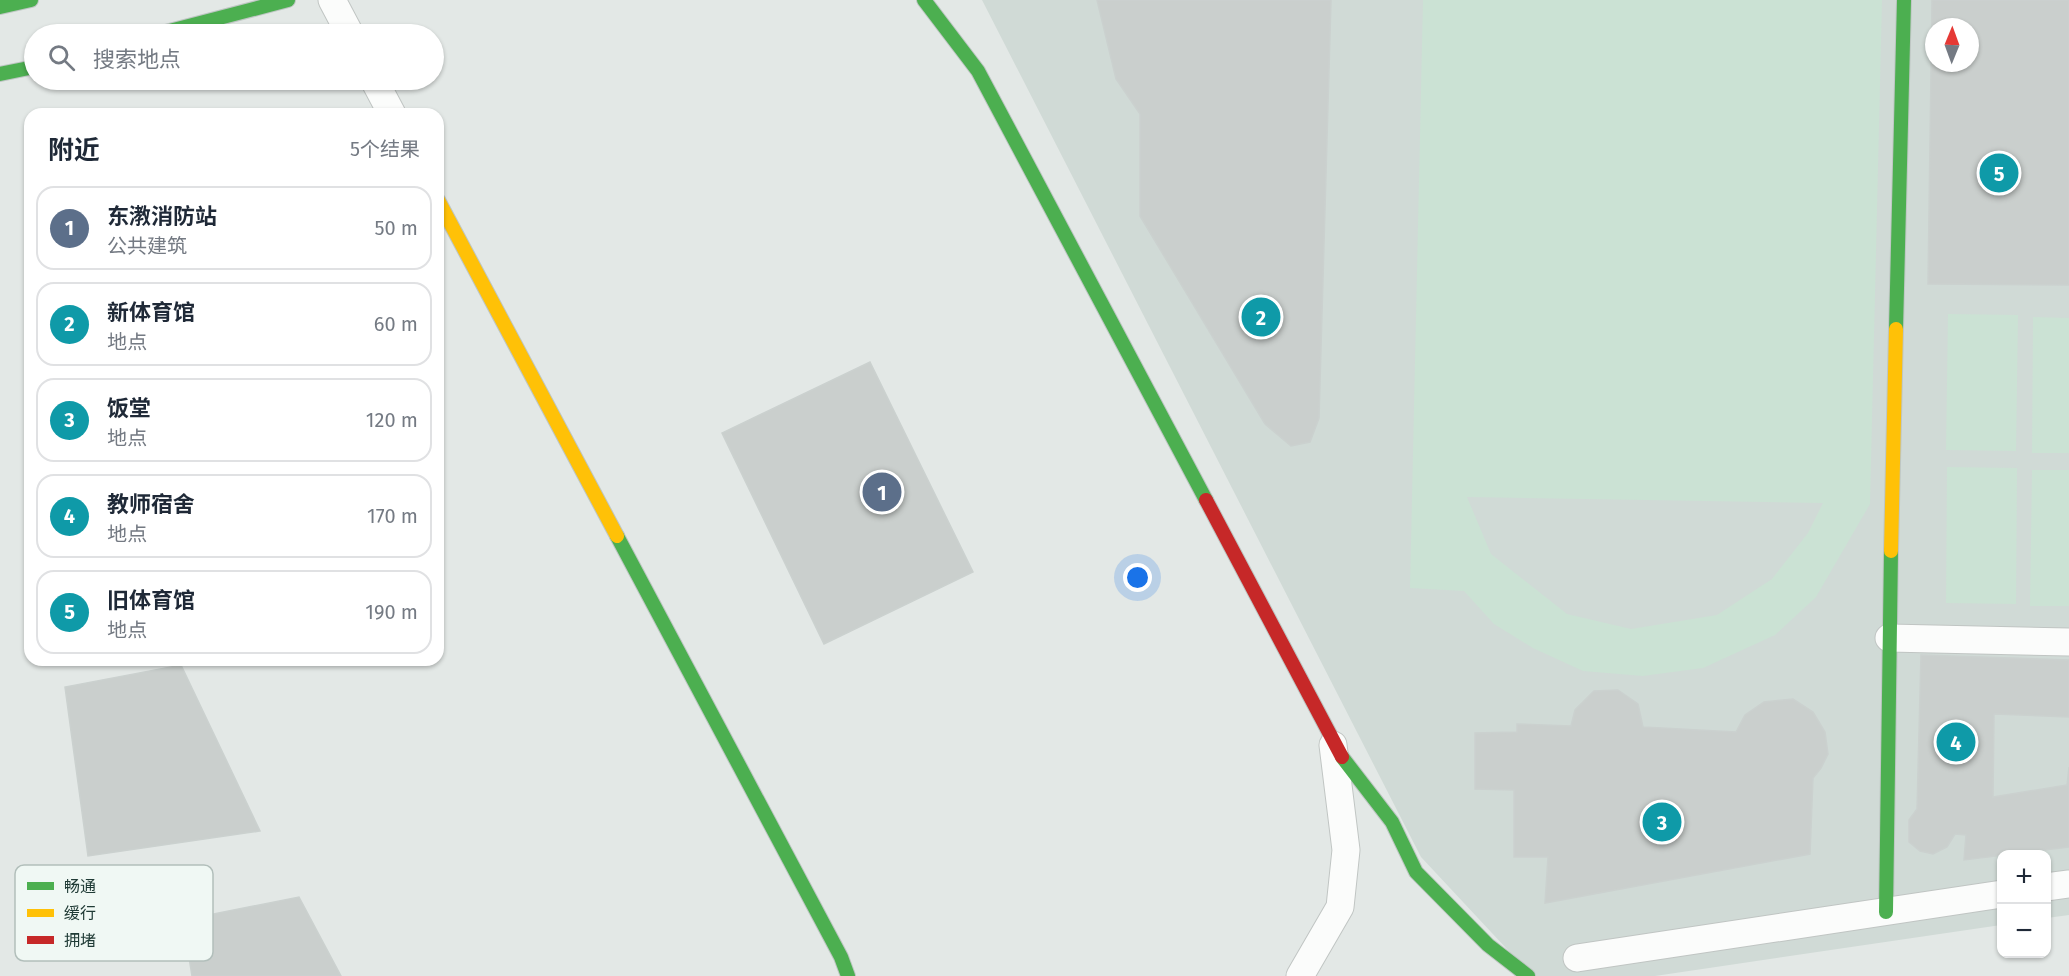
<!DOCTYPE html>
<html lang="zh">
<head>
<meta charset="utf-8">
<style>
  :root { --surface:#fff; --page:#f2f2f3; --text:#1f2937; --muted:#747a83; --line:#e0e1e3; --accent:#647874 }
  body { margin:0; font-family:"Fira Sans","Noto Sans SC",sans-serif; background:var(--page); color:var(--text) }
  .controls { position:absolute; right:18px; bottom:18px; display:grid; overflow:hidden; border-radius:12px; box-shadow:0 2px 4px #0004 }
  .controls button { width:54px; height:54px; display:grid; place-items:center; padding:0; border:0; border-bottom:2px solid var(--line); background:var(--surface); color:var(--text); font:30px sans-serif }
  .compass { position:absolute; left:1925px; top:18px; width:54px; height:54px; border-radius:50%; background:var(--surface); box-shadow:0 2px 4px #0004; rotate:1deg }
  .you { position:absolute; left:1138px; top:578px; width:21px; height:21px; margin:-15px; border:4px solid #fff; border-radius:50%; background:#1a73e8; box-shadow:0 0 0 9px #1a73e833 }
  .badge { display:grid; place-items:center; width:39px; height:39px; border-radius:50%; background:var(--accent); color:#fff; font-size:20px; font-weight:700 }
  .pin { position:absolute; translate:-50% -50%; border:3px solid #fff; box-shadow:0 2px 6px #0006 }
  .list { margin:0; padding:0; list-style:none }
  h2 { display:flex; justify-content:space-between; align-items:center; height:78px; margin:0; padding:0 24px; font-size:26px }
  h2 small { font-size:20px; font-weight:400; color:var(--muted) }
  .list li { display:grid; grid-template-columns:39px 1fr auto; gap:18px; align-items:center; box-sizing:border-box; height:84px; margin:0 12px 12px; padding:0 12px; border:2px solid var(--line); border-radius:18px }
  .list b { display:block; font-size:22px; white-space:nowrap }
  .list p { margin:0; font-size:20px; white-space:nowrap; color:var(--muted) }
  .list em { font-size:20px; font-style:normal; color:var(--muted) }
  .icon { flex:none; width:33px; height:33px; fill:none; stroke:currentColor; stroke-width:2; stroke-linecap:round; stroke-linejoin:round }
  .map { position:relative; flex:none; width:2069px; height:976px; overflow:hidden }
  .search { position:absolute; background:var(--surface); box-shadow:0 2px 4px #0004; left:24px; top:24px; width:420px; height:66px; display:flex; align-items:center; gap:15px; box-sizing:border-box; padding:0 21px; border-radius:33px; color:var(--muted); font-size:22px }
  .panel { position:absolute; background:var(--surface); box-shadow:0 2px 4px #0004; left:24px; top:108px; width:420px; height:558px; border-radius:18px }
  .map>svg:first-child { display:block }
</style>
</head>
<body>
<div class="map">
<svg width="2069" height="976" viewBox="0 0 2069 976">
  <rect width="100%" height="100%" fill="#e3e8e6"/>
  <path fill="#d0dad6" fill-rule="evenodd" d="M 982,0 L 2069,0 L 2069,915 L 2047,918 L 2046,854 L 2002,854 L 2001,925 L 1655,976 L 1532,976 L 1421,857 ZM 1934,27 L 1970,27 L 1970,63 L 1934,63 Z"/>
  <path fill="#cbe2d4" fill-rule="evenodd" d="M 1423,0 L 1882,0 L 1870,504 L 1816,597 L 1775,635 L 1703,668 L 1643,676 L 1583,671 L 1533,648 L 1494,624 L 1464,591 L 1410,588 ZM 1467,497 L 1823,503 L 1808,533 L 1772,579 L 1717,615 L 1631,629 L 1567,614 L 1491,554 Z
    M 1948,314 L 2018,315 L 2016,451 L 1946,450 Z
    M 2033,317 L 2069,318 L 2069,453 L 2032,453 Z
    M 1947,467 L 2017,468 L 2016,604 L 1946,603 Z
    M 2032,470 L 2069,470 L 2069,606 L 2030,606 Z"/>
  <path fill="#cacfcd" stroke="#cbd1cf" stroke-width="1.5" fill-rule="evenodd" d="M 1097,0 L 1331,0 L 1319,418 L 1310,442 L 1291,446 L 1265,424 L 1140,216 L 1140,114 L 1116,79 Z
    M 1932,0 L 2069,0 L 2069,285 L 1928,284 ZM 1934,27 L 1970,27 L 1970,63 L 1934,63 Z
    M 870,362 L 973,572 L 824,644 L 722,433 Z
    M 1921,655 L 2069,660 L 2069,717 L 1994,714 L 1993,797 L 2067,785 L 2069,767 L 2069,847 L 1964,860 L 1966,835 L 1955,834 L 1947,847 L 1933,854 L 1920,851 L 1909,842 L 1909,820 L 1917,809 Z
    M 181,665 L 260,831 L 88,856 L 65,687 Z
    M 1618,690 L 1638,704 L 1643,727 L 1736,732 L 1745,715 L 1764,702 L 1793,699 L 1813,712 L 1825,732 L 1828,754 L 1821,768 L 1813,778 L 1810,854 L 1545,903 L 1548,857 L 1514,857 L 1514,790 L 1475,789 L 1475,733 L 1517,732 L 1517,724 L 1571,726 L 1575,710 L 1594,691 Z
    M 299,897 L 341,976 L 192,976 L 183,920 Z"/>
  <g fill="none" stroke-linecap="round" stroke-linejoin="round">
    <g stroke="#c0c5c3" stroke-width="29">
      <path id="street" d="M 332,0 L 350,34
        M 374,80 L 392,114
        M 1889,638 L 2069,642
        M 2046,887 L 2069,884
        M 1577,958 L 2002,894
        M 1300,976 L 1340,907 L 1346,850 L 1333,745"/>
    </g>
    <g stroke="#bec6c3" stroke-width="16">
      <path id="fast" d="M 924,0 L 978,71 L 1206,500
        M 0,7 L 31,0
        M 158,34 L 288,0
        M 0,74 L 34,67
        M 1896,329 L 1904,0
        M 617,536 L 841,957 L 848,976
        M 1342,757 L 1392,822 L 1416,872 L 1488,945 L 1528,976
        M 1886,912 L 1891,551"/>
    </g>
    <g stroke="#bec6c3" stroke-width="16">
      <path id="slow" d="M 438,200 L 617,536
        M 1891,551 L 1896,329"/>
    </g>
    <g stroke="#bec6c3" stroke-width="16">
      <path id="jam" d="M 1206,500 L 1342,757"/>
    </g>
    <use href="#street" stroke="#fbfcfb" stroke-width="27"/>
    <use href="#fast" stroke="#4caf50" stroke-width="14"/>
    <use href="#slow" stroke="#ffc107" stroke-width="14"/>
    <use href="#jam" stroke="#c62828" stroke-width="14"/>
  </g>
  <rect x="15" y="865" width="198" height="96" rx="9" fill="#f0f8f4" stroke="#b2bfbb" stroke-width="1.5"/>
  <rect x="27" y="882" width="27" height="8" fill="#4caf50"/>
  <rect x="27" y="909" width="27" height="8" fill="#ffc107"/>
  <rect x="27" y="936" width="27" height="8" fill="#c62828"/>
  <g font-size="16" fill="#203b36">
    <text x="64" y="892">畅通</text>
    <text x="64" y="919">缓行</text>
    <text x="64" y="946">拥堵</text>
  </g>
</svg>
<div class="controls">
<button>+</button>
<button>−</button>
</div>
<svg class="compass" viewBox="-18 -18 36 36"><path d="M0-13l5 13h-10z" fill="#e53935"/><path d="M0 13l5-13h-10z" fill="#747a83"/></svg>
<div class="you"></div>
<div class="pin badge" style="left:882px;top:492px;background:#5c6f8a">1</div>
<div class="pin badge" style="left:1261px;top:317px;background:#0f9aa8">2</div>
<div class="pin badge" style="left:1662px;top:822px;background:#0f9aa8">3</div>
<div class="pin badge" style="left:1956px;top:742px;background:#0f9aa8">4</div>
<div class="pin badge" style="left:1999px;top:173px;background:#0f9aa8">5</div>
<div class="search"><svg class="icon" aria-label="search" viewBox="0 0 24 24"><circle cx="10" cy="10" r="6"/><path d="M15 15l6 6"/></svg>搜索地点</div>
<section class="panel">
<h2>附近<small>5个结果</small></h2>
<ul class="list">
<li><span class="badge" style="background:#5c6f8a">1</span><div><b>东漖消防站</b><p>公共建筑</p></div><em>50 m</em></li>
<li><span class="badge" style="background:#0f9aa8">2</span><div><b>新体育馆</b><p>地点</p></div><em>60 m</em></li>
<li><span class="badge" style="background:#0f9aa8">3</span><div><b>饭堂</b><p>地点</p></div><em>120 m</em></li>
<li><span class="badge" style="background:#0f9aa8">4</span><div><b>教师宿舍</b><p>地点</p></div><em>170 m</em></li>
<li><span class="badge" style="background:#0f9aa8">5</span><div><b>旧体育馆</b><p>地点</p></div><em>190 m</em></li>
</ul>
</section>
</div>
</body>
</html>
